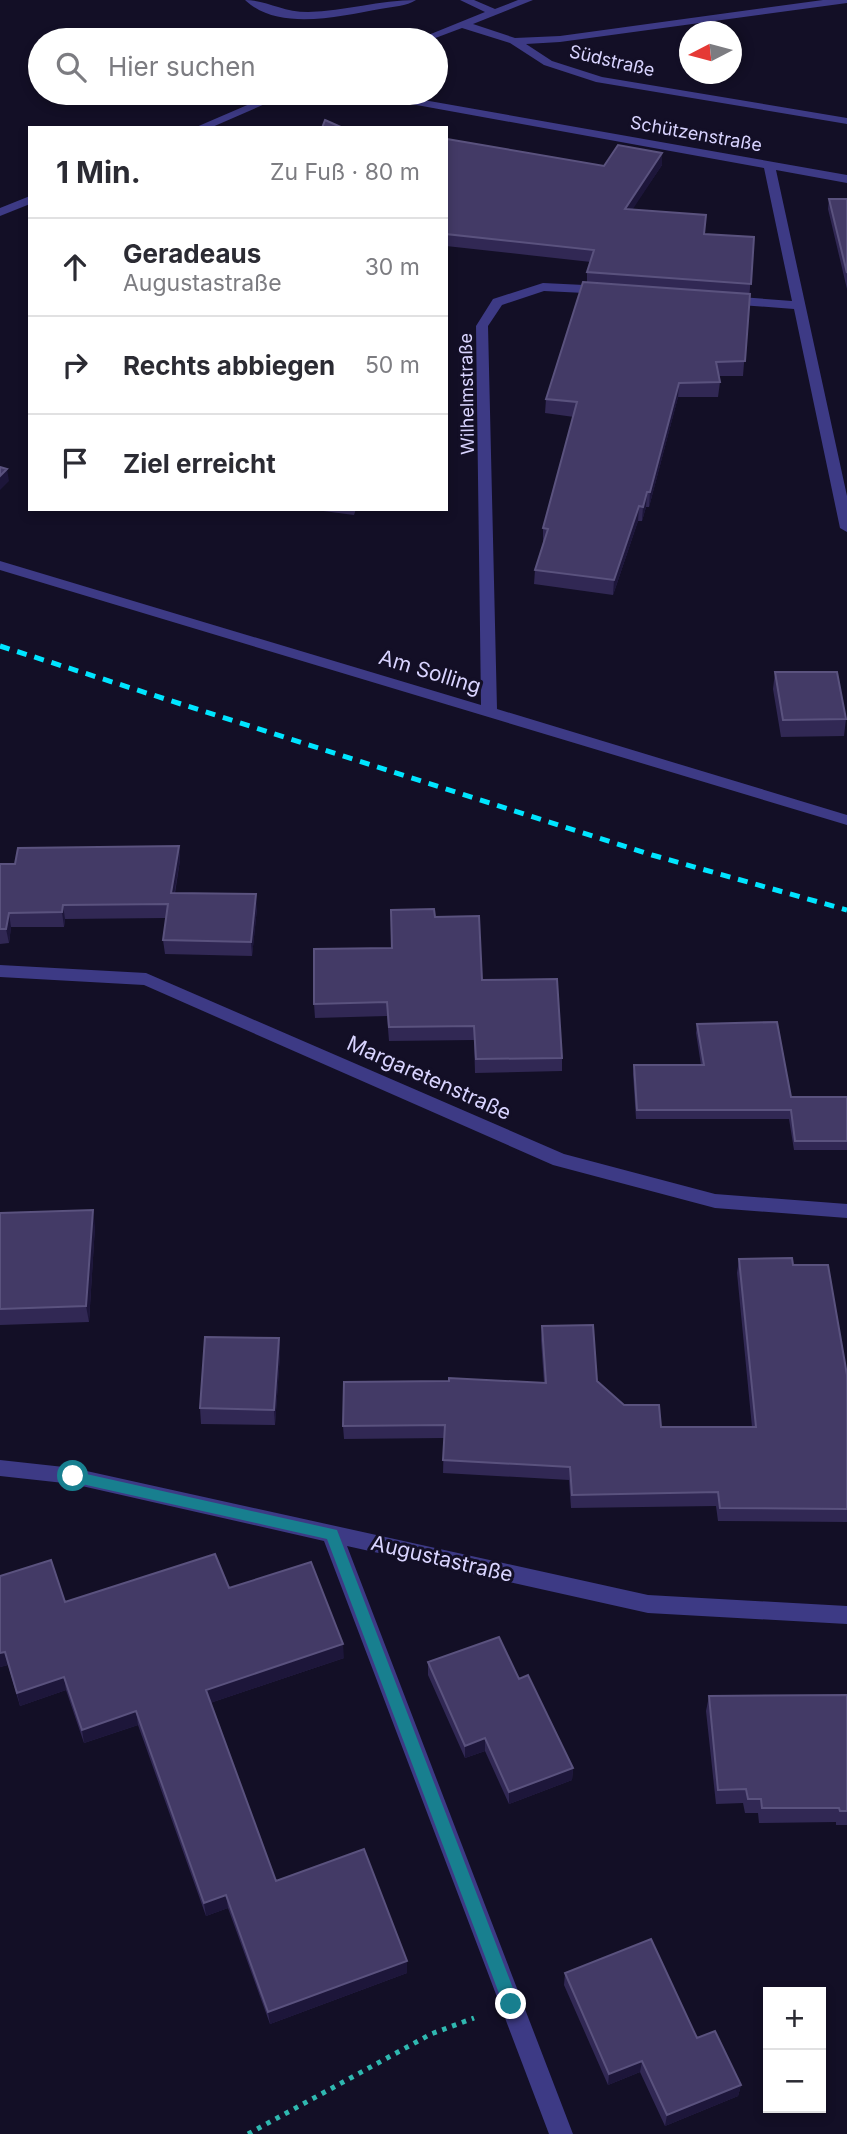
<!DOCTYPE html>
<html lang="de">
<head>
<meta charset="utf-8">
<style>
  :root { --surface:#fff; --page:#f7f7f7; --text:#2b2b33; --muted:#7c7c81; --line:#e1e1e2 }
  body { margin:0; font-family:Inter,sans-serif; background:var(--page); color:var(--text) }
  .controls { position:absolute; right:21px; bottom:21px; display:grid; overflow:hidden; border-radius:0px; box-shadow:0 4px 10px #0003 }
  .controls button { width:63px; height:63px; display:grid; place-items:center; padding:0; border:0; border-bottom:2px solid var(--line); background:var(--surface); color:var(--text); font:35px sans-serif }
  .compass { position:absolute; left:679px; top:21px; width:63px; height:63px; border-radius:50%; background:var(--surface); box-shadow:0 4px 10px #0003; rotate:264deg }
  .stop { position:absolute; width:21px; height:21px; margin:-16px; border:5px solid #187f8f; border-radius:50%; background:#fff }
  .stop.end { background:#187f8f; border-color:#fff; box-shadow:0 2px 7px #0008 }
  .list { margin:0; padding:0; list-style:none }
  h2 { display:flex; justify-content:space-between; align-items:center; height:91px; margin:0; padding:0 28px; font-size:30px }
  h2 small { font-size:23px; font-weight:400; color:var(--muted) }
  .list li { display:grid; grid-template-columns:46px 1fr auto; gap:21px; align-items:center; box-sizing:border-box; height:98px; padding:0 28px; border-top:2px solid var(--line) }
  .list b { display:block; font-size:26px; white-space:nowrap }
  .list p { margin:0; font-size:23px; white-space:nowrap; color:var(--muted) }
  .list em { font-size:23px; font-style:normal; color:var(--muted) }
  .icon { flex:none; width:38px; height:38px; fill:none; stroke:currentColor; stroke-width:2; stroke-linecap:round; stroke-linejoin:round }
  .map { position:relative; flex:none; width:847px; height:2134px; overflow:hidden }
  .search { position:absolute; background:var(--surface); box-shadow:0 4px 10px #0003; left:28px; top:28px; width:420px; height:77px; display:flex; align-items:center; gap:18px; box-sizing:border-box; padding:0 24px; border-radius:38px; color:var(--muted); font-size:26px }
  .panel { position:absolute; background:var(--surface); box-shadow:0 4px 10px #0003; left:28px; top:126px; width:420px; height:385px; border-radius:0px }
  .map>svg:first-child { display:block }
</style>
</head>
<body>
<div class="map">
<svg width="847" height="2134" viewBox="0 0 847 2134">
  <rect width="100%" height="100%" fill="#130f26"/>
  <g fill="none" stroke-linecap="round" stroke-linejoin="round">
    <path stroke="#2fb8b0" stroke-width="5" stroke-dasharray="4.5 6" stroke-linecap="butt" d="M 248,2134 L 431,2034 L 474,2018"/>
    <path fill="#3d3a85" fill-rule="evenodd" d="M 245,0 C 266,0 282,12 308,12 C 345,11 380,0 416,0 C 407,6 392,7 380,9 C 340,16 279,32 245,0 Z
      M 460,0 L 474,0 L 495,9 L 518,0 L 533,0 L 473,24 L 515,38 L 560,36 L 823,0 L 847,0 L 847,3 L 560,42 L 526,44 L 552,61 L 602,77 L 847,118 L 847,124 L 596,82 L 544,65 L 510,43 L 462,28 L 430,40 L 416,40 L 485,12 Z
      M 275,93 L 290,93 L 210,128 L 194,128 Z
      M 328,93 L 384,93 L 847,175 L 847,183 L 776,170 L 847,496 L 847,532 L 840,528 L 794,309 L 727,304 L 721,300 L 727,296 L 792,301 L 764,168 L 378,98 L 334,96 Z
      M 30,196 L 30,204 L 0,216 L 0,208 Z
      M 543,283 L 605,286 L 611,290 L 605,294 L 544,291 L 502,305 L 488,326 L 497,709 L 847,815 L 847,825 L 0,570 L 0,561 L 481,705 L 476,326 L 493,299 Z
      M 0,965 L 146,973 L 564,1154 L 715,1194 L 847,1204 L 847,1218 L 715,1208 L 553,1165 L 144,985 L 0,977 Z
      M 0,1460 L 73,1468 L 648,1595 L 847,1606 L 847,1624 L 648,1613 L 347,1546 L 573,2134 L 549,2134 L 324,1541 L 73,1484 L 0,1476 Z"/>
    <path stroke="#00e5ff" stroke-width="5" stroke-dasharray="10 8" stroke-linecap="butt" d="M 0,646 L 652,855 L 847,910"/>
  </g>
  <path fill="#312854" d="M 446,141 L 604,166 L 662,165 L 632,209 L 704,234 L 754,237 L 743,376 L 719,376 L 720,382 L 718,397 L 678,397 L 649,507 L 646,507 L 642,521 L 638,521 L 613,595 L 534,584 L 535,570 L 543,543 L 543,528 L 574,417 L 545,413 L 546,399 L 587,282 L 587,272 L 591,262 L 446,246 Z
    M 829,199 L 847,199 L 847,289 L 828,209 Z
    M 308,509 L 356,509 L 354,515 Z
    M 775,672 L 846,719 L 844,736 L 781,737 L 773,689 Z
    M 179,846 L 180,860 L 175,893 L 257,908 L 252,956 L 165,954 L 163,940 L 166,918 L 65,919 L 64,927 L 11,927 L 9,943 L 0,944 L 0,864 L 15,864 Z
    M 435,917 L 482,980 L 562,1058 L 562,1071 L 475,1073 L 474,1040 L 389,1041 L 387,1016 L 315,1018 L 314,1004 Z
    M 697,1024 L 791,1097 L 847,1097 L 847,1150 L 794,1150 L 789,1119 L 636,1119 L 633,1074 L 634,1065 L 701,1065 L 696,1033 Z
    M 0,1213 L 95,1226 L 89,1322 L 0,1325 Z
    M 739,1259 L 793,1265 L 847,1375 L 847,1522 L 718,1521 L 716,1506 L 571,1508 L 569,1480 L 443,1473 L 444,1438 L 344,1439 L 343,1426 L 544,1383 L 541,1340 L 542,1326 L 597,1381 L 624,1405 L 661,1427 L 752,1427 L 737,1273 Z
    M 279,1338 L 280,1354 L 275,1425 L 201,1424 L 200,1408 Z
    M 0,1576 L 65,1602 L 229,1588 L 344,1658 L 210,1703 L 276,1881 L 407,1961 L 407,1973 L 270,2024 L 228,1908 L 206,1916 L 138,1725 L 84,1743 L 66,1690 L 20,1706 L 8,1665 L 0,1667 Z
    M 428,1662 L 519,1679 L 573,1768 L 572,1780 L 509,1804 L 485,1751 L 465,1758 L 428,1675 Z
    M 847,1695 L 847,1825 L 836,1825 L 836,1822 L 759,1823 L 758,1813 L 745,1813 L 743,1803 L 716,1804 L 706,1711 L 709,1696 Z
    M 565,1973 L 697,2038 L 741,2085 L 738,2096 L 665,2126 L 640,2072 L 608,2085 L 564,1985 Z"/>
  <path fill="#1d163a" d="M 662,153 L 662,165 L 625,221 L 625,209 Z
    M 679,383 L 678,397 L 649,507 L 650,492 Z
    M 7,469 L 9,481 L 0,490 L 0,476 Z
    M 647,492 L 646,507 L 642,521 L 643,507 Z
    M 639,506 L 638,521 L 613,595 L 614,580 Z
    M 179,846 L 180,860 L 172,907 L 171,893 Z
    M 256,894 L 257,908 L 252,956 L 251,942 Z
    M 63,905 L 65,919 L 64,927 L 62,912 Z
    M 9,913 L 11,927 L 9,943 L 6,929 Z
    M 93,1210 L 95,1226 L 89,1322 L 86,1306 Z
    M 279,1338 L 280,1354 L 275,1425 L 274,1410 Z
    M 343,1644 L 344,1658 L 207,1704 L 206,1690 Z
    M 5,1652 L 8,1665 L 0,1667 L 0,1653 Z
    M 64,1677 L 66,1690 L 20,1706 L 17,1693 Z
    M 136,1711 L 138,1725 L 84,1743 L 82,1730 Z
    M 485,1738 L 485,1751 L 465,1758 L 465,1746 Z
    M 573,1768 L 572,1780 L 509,1804 L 509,1792 Z
    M 226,1895 L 228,1908 L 206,1916 L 204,1903 Z
    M 407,1961 L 407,1973 L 270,2024 L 268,2012 Z
    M 642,2061 L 640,2072 L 608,2085 L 609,2074 Z
    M 741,2085 L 738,2096 L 665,2126 L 667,2115 Z"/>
  <path fill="#433a66" stroke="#5a527e" stroke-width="2" d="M 325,120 L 343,128 L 322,128 Z
    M 447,139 L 604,166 L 618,145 L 662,153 L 625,209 L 706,215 L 704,234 L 754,237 L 751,284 L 587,272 L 594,250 L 446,234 L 446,141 Z
    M 829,199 L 847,199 L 847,273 Z
    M 583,282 L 750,294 L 745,361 L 716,362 L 720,382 L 679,383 L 650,492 L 647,492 L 643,507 L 639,506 L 614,580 L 535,570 L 548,529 L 543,528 L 577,402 L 546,399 Z
    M 0,467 L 7,469 L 0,476 Z
    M 775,672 L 837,672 L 846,719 L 783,720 Z
    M 179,846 L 171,893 L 256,894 L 251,942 L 163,940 L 168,904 L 63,905 L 62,912 L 9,913 L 6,929 L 0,929 L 0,864 L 15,864 L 18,848 Z
    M 434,909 L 435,917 L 479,916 L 482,980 L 557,979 L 562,1058 L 476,1059 L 474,1026 L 389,1027 L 387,1002 L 314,1004 L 314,949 L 392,948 L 391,910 Z
    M 777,1022 L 791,1097 L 847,1097 L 847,1141 L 795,1141 L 791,1110 L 637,1110 L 634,1065 L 704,1065 L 697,1024 Z
    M 93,1210 L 86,1306 L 0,1309 L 0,1213 Z
    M 792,1258 L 793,1265 L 828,1265 L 847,1375 L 847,1509 L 720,1508 L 718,1492 L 572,1495 L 570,1467 L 443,1460 L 445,1425 L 343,1426 L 344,1382 L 449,1381 L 449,1378 L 546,1383 L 542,1326 L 593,1325 L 597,1381 L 624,1405 L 659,1405 L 661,1427 L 756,1427 L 739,1259 Z
    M 205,1337 L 279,1338 L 274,1410 L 200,1408 Z
    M 215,1554 L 229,1588 L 311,1562 L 343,1644 L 206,1690 L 276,1881 L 364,1849 L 407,1961 L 268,2012 L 226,1895 L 204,1903 L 136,1711 L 82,1730 L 64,1677 L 17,1693 L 5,1652 L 0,1653 L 0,1576 L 51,1560 L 65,1602 Z
    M 499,1637 L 519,1679 L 528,1675 L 573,1768 L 509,1792 L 485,1738 L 465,1746 L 428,1662 Z
    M 847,1695 L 847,1811 L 840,1811 L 839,1808 L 762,1808 L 761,1799 L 748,1799 L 746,1789 L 718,1790 L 709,1696 Z
    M 651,1939 L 697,2038 L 715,2031 L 741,2085 L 667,2115 L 642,2061 L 609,2074 L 565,1973 Z"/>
  <path fill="#187f8f" d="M 73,1471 L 337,1530 L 519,2004 L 516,2009 L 506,2009 L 503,2004 L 327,1539 L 73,1482 L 66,1476 Z"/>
  <g text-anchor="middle" stroke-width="6" stroke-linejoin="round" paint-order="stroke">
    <g font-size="18" fill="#d9d4ff" stroke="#130f26">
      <text transform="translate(612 61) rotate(13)" y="6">Südstraße</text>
      <text transform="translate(696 134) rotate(10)" y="6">Schützenstraße</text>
      <text transform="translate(467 394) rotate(-91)" y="6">Wilhelmstraße</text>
    </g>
    <g font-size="21" fill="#d9d4ff" stroke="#130f26">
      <text transform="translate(430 672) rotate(17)" y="7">Am Solling</text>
      <text transform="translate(429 1078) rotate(24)" y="7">Margaretenstraße</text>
      <text transform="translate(442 1559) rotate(13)" y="7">Augustastraße</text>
    </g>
  </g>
</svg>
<div class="controls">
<button>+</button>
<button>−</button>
</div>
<svg class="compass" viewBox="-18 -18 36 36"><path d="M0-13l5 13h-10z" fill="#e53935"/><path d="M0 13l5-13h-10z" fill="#7c7c81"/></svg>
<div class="stop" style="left:73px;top:1476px"></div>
<div class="stop end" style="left:511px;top:2004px"></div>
<div class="search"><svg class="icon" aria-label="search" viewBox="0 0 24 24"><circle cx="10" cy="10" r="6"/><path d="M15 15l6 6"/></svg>Hier suchen</div>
<section class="panel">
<h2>1 Min.<small>Zu Fuß · 80 m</small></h2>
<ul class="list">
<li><svg class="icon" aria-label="ahead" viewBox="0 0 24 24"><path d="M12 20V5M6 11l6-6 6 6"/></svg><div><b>Geradeaus</b><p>Augustastraße</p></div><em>30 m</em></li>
<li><svg class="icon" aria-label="right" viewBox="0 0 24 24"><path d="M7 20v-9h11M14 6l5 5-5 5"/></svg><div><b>Rechts abbiegen</b></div><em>50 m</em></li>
<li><svg class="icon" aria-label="arrive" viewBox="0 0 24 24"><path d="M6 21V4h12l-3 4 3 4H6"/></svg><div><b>Ziel erreicht</b></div></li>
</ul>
</section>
</div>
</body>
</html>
